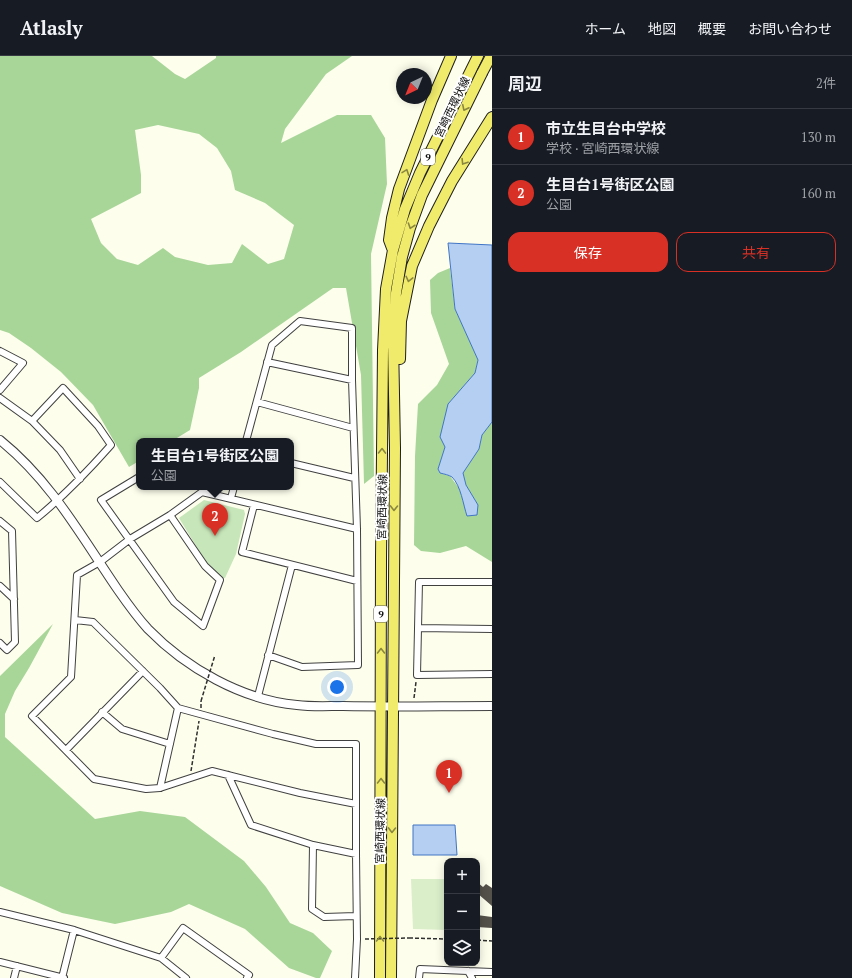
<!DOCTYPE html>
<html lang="ja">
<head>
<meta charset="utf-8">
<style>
  :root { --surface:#171b24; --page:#242831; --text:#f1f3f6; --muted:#9ea1a6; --line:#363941; --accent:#d93025 }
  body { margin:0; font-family:"PT Serif","Noto Sans JP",serif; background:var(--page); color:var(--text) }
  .controls { position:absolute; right:12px; bottom:12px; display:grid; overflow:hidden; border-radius:8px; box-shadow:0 2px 10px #0003 }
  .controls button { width:36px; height:36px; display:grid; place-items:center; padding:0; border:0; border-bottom:1px solid var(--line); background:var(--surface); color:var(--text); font:20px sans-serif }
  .compass { position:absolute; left:396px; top:12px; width:36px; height:36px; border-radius:50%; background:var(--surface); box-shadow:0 2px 10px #0003; rotate:223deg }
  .you { position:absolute; left:337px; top:631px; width:14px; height:14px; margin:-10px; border:3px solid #fff; border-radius:50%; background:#1a73e8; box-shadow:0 0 0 6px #1a73e833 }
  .badge { display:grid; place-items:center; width:26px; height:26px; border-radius:50%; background:var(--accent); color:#fff; font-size:13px; font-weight:700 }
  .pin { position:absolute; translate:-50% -33px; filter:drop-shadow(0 1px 2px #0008) }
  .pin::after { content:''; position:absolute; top:21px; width:14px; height:12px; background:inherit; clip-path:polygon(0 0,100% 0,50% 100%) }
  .popup { position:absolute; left:136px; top:382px; width:158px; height:52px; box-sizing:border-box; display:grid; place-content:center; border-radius:8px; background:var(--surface); filter:drop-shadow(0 1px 3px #0005); font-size:13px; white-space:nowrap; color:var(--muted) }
  .popup b { font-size:15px; color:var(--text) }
  .popup::after { content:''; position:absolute; left:50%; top:100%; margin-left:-8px; border:8px solid transparent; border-top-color:var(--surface) }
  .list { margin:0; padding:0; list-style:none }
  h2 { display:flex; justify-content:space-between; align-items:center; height:52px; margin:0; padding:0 16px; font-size:17px }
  h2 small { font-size:13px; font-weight:400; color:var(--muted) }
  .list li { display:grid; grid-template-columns:26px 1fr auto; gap:12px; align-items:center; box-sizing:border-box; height:56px; padding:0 16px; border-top:1px solid var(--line) }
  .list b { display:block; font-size:15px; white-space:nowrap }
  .list p { margin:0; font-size:13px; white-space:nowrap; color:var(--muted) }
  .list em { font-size:13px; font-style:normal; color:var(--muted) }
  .actions { display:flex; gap:8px; padding:12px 16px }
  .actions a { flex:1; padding:9px 0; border:1px solid var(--accent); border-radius:12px; text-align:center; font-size:14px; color:var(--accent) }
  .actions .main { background:var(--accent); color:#fff }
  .icon { flex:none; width:22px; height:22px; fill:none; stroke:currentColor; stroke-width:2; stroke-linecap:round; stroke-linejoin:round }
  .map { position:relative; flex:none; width:492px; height:922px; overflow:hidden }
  header { display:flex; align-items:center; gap:24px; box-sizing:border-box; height:56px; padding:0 20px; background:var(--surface); border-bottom:1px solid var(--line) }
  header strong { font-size:19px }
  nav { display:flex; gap:22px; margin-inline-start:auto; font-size:14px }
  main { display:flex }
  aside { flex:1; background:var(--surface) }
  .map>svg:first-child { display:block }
</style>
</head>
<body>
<header>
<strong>Atlasly</strong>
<nav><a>ホーム</a><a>地図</a><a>概要</a><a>お問い合わせ</a></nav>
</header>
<main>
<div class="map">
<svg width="492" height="922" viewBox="0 0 492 922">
  <rect width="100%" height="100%" fill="#fefeed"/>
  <path fill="#c7e6b9" d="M 204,444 L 244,454 L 245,458 L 236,498 L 225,522 L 223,522 L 207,508 L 179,462 Z"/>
  <path fill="#a8d699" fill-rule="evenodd" d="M 0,0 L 152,0 L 175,18 L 185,23 L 216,2 L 216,0 L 352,0 L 326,18 L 285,73 L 281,87 L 337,59 L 371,59 L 385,82 L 387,128 L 371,198 L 374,420 L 364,428 L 361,319 L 346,232 L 333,232 L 241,296 L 199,322 L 199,332 L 190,374 L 172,385 L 139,385 L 139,405 L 129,411 L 93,349 L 61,316 L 31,292 L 9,277 L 0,274 ZM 158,69 L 199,78 L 217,92 L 231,115 L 235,134 L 265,147 L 294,169 L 284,203 L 268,208 L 242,188 L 232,207 L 208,209 L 175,201 L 163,192 L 138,209 L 117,203 L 101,187 L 91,163 L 141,137 L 141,119 L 135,74 Z
    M 450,212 L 455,253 L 478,303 L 475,317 L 448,348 L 445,391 L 438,413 L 440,417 L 450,420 L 459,432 L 478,449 L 466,429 L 463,417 L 479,393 L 482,379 L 492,366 L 492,506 L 466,490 L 440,497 L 421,495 L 414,489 L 415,400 L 418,348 L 437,329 L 449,308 L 431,257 L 430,224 L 438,217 Z
    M 53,568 L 29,612 L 15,635 L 5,658 L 5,681 L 95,763 L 140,755 L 185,761 L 244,805 L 266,831 L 290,867 L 313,877 L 332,895 L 320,922 L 316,922 L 289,912 L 245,873 L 189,848 L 171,856 L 115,868 L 62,857 L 0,830 L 0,620 Z"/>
  <path fill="#daeeca" d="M 411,823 L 447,823 L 447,874 L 413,873 Z"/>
  <path fill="#b5cff2" stroke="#4075c5" d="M 448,187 L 492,189 L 492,366 L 482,379 L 479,393 L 463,417 L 466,429 L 478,449 L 477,459 L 467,460 C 463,448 461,430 452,421 C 449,419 444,418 440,417 L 438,413 L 445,391 L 440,381 L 448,348 L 475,317 L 478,304 L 455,253 Z
    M 413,769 L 455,769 L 457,799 L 413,799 Z"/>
  <path fill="#54504a" d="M 477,826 L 483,831 L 486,828 L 492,832 L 492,850 L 477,837 Z
    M 477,859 L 492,861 L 492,872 L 477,871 Z"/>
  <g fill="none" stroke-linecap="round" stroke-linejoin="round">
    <g stroke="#404040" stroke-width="8">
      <path id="minor" d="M 0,295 L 23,307 L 0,334
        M 267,306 L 352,324
        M 0,342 L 32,365 L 60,394 L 80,423
        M 257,346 L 353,372
        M 246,385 L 272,289 L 300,265 L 352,272 L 352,324 L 357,473 L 358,609 L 302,611 L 268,599
        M 291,407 L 354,422
        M 139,421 L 101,444 L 174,546 L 203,570 L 220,524 L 205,510 L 170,459
        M 0,426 L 37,462 C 64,440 88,415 111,389 L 98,370 L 63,332 L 32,365
        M 231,442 L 234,431
        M 254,449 L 242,496 L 357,525
        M 0,465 L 12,475 L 15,586 L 7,594 L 0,587
        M 492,526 L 419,526 L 417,619 L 492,618
        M 0,530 L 14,543
        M 75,564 L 93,566 L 160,632 L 178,652 L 273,678 L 316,688 L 356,688 L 356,798 L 357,883 L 355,922
        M 418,572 L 492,573
        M 258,640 L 292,509
        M 102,656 L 122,673 L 170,688
        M 66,694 L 143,615
        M 228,719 L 251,769 L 313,789 L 356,798
        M 160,732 L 178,652
        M 356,748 L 300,737 L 212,715 L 160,732 L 146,733 L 94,723 L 32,660 L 71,621 L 77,519 L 100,506 L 130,483 L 170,459 L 202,436 L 357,473
        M 313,789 L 312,853 L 324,861 L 356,860
        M 0,856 L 74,874 L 161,902 L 186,922
        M 161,902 L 183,872 L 249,919 L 247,922
        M 0,906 L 64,922
        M 468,915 L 472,922
        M 14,922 L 17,910
        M 62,922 L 74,874
        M 419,922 L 420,913 L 492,916"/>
    </g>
    <g stroke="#404040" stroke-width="10">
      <path id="tertiary" d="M 0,384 C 52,426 81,480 118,534 C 127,547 137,561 148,573 C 186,612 242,644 297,649 C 312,651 328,650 343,650 C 392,651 442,650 492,650"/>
    </g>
    <g stroke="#1e1e1e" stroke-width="12">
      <path id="primary" d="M 392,192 L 389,184 L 392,162 L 399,133 L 432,44 L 451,0
        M 400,303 L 401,265 L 412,210 L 429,170 L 452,125 L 492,61
        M 380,922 L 381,502 L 383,294 L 386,233 L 393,194 L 405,153 L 420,117 L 478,0
        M 391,922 L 395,392 L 393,284 L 396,237 L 402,201 L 410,172 L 422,139 L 482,17"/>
    </g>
    <path stroke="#2f2f2f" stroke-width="1.5" stroke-dasharray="4 2" stroke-linecap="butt" d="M 414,642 L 416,626
      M 201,652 L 201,645
      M 191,715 L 199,665
      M 409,882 L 447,883
      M 477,884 L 492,885"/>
    <use href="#minor" stroke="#fff" stroke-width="6"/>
    <use href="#tertiary" stroke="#fff" stroke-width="8"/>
    <use href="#primary" stroke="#f0eb6b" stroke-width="10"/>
    <g stroke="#1e1e1e" stroke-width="12" stroke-linecap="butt">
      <path id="primary-bridge" d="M 482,17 L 491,0"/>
    </g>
    <path stroke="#2f2f2f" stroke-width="1.5" stroke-dasharray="4 2" stroke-linecap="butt" d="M 201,645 L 215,599
      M 365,883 L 409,882"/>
    <use href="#primary-bridge" stroke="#f0eb6b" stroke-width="10"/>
  </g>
  <defs><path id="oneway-chevron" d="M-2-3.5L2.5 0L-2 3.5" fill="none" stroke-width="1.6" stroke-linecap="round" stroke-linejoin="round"/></defs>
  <g stroke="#8a8741">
    <use href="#oneway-chevron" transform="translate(465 52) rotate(116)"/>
    <use href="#oneway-chevron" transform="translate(464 106) rotate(122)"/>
    <use href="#oneway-chevron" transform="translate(406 116) rotate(-70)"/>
    <use href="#oneway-chevron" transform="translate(411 170) rotate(109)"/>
    <use href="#oneway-chevron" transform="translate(409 223) rotate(104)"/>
    <use href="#oneway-chevron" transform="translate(382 395) rotate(-89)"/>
    <use href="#oneway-chevron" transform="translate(394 452) rotate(91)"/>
    <use href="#oneway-chevron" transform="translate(381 595) rotate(-90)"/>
    <use href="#oneway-chevron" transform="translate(381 725) rotate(-90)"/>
    <use href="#oneway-chevron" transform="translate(392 774) rotate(91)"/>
    <use href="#oneway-chevron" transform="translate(380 883) rotate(-90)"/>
  </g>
  <g text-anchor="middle" stroke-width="4" stroke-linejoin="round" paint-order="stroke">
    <g fill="#fff" stroke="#565656" stroke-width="1">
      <rect x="421" y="93" width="14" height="16" rx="3"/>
      <rect x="374" y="550" width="14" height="16" rx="3"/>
    </g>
    <g font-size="10" font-weight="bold" fill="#0d0d0d">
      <text x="428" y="105">9</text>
      <text x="381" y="562">9</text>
    </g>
    <g font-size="11" fill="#0d0d0d" stroke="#fff">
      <text transform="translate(452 51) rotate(-64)" y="4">宮崎西環状線</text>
      <text transform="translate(382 451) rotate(-89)" y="4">宮崎西環状線</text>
      <text transform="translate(380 775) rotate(-89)" y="4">宮崎西環状線</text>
    </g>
  </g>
</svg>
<div class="controls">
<button>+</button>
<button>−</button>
<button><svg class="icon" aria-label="layers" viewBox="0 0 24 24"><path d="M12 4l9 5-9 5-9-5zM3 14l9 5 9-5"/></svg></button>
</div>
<svg class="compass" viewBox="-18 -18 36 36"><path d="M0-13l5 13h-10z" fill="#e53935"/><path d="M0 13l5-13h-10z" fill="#9ea1a6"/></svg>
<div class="you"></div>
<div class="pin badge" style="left:449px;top:737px">1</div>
<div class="pin badge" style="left:215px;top:480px">2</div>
<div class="popup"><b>生目台1号街区公園</b>公園</div>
</div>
<aside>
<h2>周辺<small>2件</small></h2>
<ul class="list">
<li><span class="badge">1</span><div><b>市立生目台中学校</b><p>学校 · 宮崎西環状線</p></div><em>130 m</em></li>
<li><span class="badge">2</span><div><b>生目台1号街区公園</b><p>公園</p></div><em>160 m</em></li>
</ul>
<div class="actions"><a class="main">保存</a><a>共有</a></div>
</aside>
</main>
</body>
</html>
